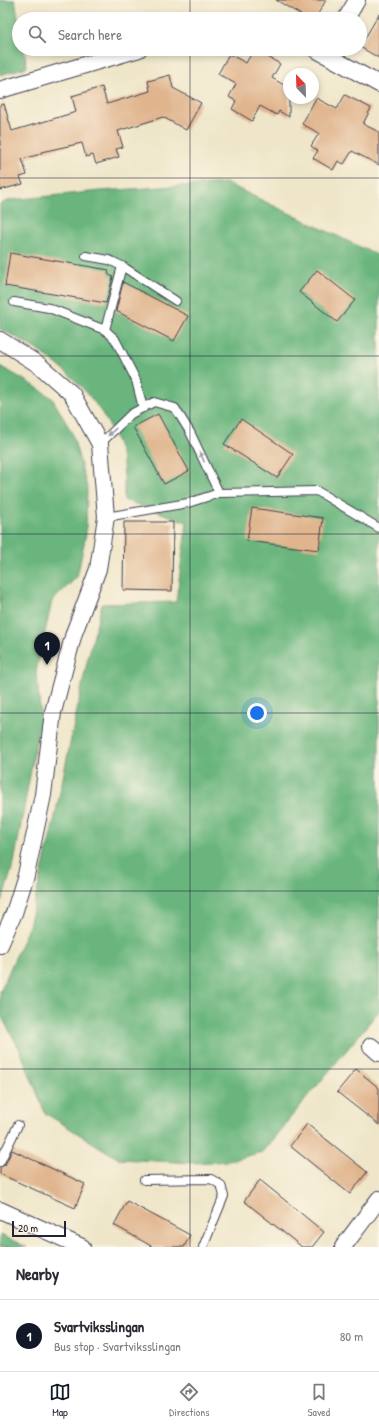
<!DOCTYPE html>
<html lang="en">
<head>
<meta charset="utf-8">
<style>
  :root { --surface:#fff; --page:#f7f7f7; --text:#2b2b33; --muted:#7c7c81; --line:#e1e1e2; --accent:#111827 }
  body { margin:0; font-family:"Patrick Hand",sans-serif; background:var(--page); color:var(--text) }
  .compass { position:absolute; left:283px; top:68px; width:36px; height:36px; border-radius:50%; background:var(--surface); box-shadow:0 2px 6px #0003; rotate:337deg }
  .scale { position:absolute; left:12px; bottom:10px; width:54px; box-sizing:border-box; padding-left:4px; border:2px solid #22223b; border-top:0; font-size:11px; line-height:14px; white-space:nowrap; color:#22223b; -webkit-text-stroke:3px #fcf5e5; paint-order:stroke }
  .you { position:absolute; left:257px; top:713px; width:14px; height:14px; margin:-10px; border:3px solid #fff; border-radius:50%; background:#1a73e8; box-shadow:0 0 0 6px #1a73e833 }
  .badge { display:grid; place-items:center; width:26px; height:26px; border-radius:50%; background:var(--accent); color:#fff; font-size:13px; font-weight:700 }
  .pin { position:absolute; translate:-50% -33px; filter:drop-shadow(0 1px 2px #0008) }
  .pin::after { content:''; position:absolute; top:21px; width:14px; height:12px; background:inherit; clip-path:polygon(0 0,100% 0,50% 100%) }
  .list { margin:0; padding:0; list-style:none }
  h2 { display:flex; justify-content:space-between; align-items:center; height:52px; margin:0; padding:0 16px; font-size:17px }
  h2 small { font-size:13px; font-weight:400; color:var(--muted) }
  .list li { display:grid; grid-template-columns:26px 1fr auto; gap:12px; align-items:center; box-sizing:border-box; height:72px; padding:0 16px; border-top:1px solid var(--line) }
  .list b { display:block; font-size:15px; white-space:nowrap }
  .list p { margin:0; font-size:13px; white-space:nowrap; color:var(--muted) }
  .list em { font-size:13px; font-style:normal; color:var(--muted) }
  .icon { flex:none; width:22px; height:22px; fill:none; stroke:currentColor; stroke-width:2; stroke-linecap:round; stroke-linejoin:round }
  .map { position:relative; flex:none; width:379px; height:1247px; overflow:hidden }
  .search { position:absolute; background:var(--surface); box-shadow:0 2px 6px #0003; left:12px; right:12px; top:12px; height:44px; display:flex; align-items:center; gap:10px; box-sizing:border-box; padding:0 14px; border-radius:22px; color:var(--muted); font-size:15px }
  .sheet { height:124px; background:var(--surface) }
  nav { display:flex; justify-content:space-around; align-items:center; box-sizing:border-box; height:56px; border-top:1px solid var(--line); background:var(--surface); font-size:11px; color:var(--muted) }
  nav a { display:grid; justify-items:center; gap:2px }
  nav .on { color:var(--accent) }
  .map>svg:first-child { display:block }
</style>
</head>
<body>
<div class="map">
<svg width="379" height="1247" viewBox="0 0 379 1247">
  <rect width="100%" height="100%" fill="#fcf5e5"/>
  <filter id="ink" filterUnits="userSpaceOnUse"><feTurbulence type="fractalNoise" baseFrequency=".025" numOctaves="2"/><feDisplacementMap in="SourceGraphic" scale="8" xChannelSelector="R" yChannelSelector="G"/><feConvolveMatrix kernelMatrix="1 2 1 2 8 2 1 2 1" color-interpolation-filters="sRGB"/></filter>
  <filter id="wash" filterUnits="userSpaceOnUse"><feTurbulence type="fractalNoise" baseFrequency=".012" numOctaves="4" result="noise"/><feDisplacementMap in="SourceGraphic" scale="16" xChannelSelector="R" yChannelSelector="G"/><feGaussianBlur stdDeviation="0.9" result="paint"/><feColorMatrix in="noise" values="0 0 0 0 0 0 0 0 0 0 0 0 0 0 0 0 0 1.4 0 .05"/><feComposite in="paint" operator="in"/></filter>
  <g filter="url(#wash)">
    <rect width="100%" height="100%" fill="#efe6c9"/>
    <path fill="#69b57d" stroke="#466c5c" d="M 0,0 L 15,0 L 19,23 L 19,49 L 24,49 L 27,67 L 0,75 Z
      M 226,183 L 379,256 L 379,1011 L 262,1152 L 229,1161 L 195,1163 L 119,1159 L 45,1113 L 20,1050 L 0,1014 L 0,992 L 29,926 L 54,821 L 87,662 L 102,604 L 176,602 L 187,522 L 124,500 C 124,485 125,468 121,454 C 104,396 52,354 0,329 L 0,204 L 11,200 L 100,191 Z
      M 0,366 L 33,385 L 52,398 L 72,433 L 87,487 L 86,534 L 77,577 L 52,601 L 36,672 L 41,715 L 14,863 L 0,906 Z
      M 0,1235 L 27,1247 L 0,1247 Z"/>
    <g id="blocks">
      <path fill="#e0b58e" d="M 276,0 L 326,0 L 315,19 L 308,19 Z
        M 379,14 L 379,58 L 360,47 Z
        M 254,49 L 280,64 L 272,78 L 289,88 L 289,117 L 279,111 L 277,115 L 260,106 L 252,121 L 232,109 L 236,101 L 229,97 L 236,84 L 218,74 L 229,54 L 246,63 Z
        M 170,75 L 173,88 L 201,103 L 186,130 L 163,117 L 118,131 L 123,147 L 116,149 L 119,157 L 96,164 L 93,155 L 86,157 L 82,143 L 41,152 L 41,154 L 22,159 L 27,175 L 20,177 L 23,184 L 0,190 L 0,105 L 4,104 L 12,131 L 76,112 L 72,96 L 102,87 L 107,104 L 150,91 L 148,81 Z
        M 345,95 L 371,108 L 363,124 L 379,132 L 379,165 L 352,151 L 344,164 L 338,161 L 333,170 L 313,158 L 318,151 L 311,146 L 319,133 L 302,124 L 316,98 L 337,109 Z
        M 10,253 L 109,270 L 108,274 L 113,277 L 106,303 L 5,286 Z
        M 317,270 L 355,300 L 337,322 L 299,292 Z
        M 123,282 L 188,316 L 174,341 L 116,311 Z
        M 158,414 L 189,471 L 164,484 L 133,427 Z
        M 241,419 L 293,454 L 277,478 L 224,444 Z
        M 252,508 L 323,518 L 319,550 L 247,541 Z
        M 124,522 L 173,522 L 172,591 L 123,590 Z
        M 356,1069 L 379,1088 L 379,1125 L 337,1092 Z
        M 307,1124 L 367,1172 L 350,1194 L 290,1146 Z
        M 12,1150 L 85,1184 L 75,1208 L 0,1174 L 0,1167 L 5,1165 Z
        M 260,1180 L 324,1232 L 312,1247 L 302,1247 L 244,1201 Z
        M 127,1201 L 190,1235 L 184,1247 L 153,1247 L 114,1225 Z"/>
    </g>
  </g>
  <g filter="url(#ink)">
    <use href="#blocks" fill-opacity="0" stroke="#413f50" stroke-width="1"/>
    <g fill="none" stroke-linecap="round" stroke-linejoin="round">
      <g stroke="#413f50" stroke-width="10">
        <path id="lane" d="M 86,256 L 109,260 L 122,266 L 176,301
          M 14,302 L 49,308 L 105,330 L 115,339 L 136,380 L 143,408
          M 105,330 L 122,266
          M 100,444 L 131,414 L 154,402 L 175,408 L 190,432 L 219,493
          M 106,517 L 188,503 L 219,493 L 317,491 L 379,528
          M 0,1162 L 18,1125
          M 144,1180 L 211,1179 L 221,1185 L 224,1196 L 203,1247"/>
      </g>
      <g stroke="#413f50" stroke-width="18">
        <path id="street" d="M 346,19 L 357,0
          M 315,49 L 379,84
          M 0,90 L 139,49
          M 0,340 L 39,365 L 72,394 L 100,444 L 106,517 L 98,569 L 74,633 L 53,712 L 43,795 L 26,875 L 14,913 L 0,945
          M 371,1046 L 379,1053
          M 0,1210 L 82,1247
          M 343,1247 L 379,1199"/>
      </g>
      <use href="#lane" stroke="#fff" stroke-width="8"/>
      <use href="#street" stroke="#fff" stroke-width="16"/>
    </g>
    <defs><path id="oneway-solid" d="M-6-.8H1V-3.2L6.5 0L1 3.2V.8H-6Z"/></defs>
    <g fill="#9c9ca7">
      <use href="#oneway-solid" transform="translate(112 432) rotate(136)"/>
      <use href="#oneway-solid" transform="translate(202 457) rotate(-115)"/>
    </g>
  </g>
  <path fill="none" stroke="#22223b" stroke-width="1" stroke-opacity="0.55" d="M 190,0 L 190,19M 190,49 L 190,1247M 0,178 L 379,178M 0,356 L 379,356M 0,534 L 379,534M 0,713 L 379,713M 0,891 L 379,891M 0,1069 L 379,1069"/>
</svg>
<svg class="compass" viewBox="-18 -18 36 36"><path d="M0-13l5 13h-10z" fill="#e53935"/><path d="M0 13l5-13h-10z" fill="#7c7c81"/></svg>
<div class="scale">20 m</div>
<div class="you"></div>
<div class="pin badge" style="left:47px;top:665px">1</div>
<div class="search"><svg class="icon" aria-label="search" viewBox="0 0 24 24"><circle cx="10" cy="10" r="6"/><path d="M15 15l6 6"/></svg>Search here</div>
</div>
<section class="sheet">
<h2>Nearby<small></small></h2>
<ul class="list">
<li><span class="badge">1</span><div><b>Svartviksslingan</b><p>Bus stop · Svartviksslingan</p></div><em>80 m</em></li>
</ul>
</section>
<nav>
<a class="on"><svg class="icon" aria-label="map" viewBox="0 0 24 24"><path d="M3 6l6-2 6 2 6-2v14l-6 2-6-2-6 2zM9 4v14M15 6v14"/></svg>Map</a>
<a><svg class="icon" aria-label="directions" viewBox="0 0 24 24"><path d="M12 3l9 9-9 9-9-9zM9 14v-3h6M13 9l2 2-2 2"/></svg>Directions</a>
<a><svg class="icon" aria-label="saved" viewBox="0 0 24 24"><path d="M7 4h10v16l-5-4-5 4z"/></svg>Saved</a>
</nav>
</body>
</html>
